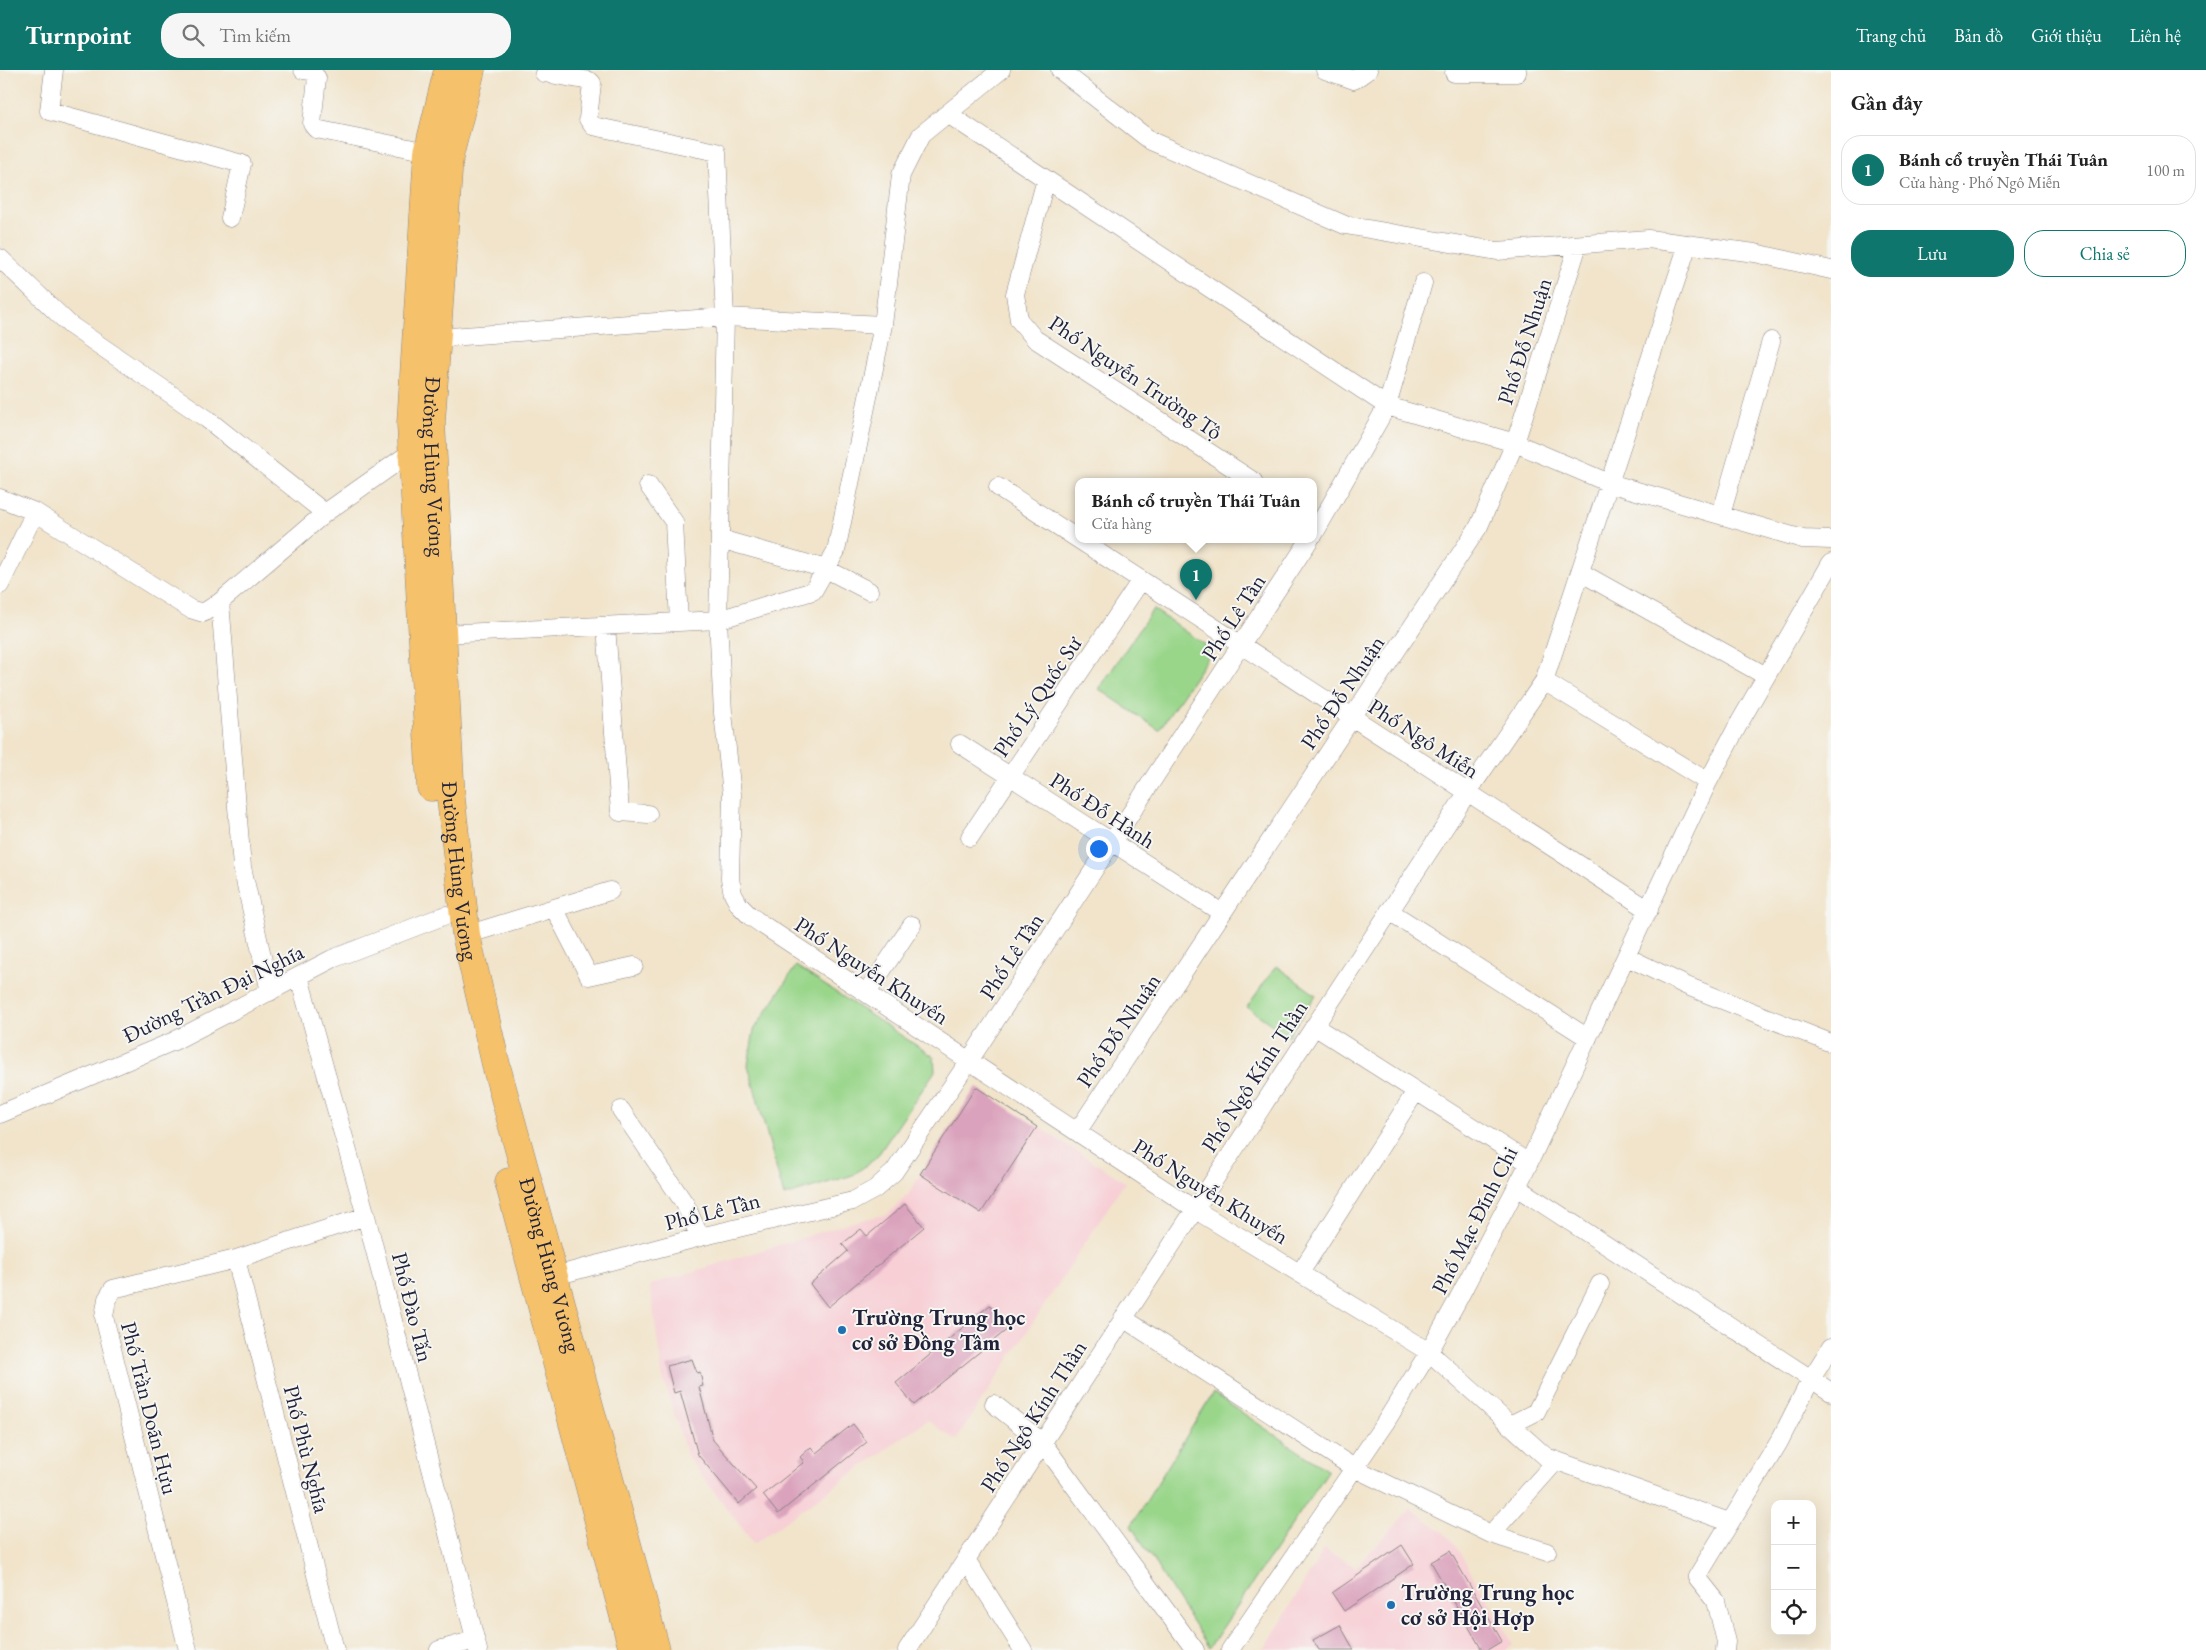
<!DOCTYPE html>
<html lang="vi">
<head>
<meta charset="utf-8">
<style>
  :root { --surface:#fff; --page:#f6f6f6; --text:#222; --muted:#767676; --line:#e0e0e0; --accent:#0f766e }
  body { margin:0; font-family:"EB Garamond",serif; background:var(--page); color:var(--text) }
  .controls { position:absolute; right:15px; bottom:15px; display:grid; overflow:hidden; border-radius:10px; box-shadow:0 5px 20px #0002 }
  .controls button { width:45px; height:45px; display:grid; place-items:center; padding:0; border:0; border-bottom:1px solid var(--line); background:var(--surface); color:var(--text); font:25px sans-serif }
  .you { position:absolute; left:1098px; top:778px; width:18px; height:18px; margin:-12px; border:4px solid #fff; border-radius:50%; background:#1a73e8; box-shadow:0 0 0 8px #1a73e833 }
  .badge { display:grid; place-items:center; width:32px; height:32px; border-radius:50%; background:var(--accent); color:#fff; font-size:16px; font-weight:700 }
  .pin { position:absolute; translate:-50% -41px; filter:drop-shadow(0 1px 2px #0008) }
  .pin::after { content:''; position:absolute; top:26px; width:18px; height:15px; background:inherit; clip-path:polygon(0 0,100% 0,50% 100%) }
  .popup { position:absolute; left:1075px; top:408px; width:242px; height:65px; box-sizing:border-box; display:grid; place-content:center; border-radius:10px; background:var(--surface); filter:drop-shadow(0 1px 4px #0005); font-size:16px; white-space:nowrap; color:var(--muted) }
  .popup b { font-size:19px; color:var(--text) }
  .popup::after { content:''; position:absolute; left:50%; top:100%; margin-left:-10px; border:10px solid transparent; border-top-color:var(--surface) }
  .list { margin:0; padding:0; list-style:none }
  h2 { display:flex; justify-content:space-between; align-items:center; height:65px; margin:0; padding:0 20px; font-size:21px }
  h2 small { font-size:16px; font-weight:400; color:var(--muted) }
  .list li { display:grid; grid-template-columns:32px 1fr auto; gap:15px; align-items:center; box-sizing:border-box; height:70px; margin:0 10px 10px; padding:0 10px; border:1px solid var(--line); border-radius:20px }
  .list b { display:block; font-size:19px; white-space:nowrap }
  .list p { margin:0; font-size:16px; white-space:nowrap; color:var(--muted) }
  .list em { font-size:16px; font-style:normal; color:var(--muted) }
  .actions { display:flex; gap:10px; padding:15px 20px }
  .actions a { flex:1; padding:11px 0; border:1px solid var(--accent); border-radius:20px; text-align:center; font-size:18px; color:var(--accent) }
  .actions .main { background:var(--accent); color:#fff }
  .icon { flex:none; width:28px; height:28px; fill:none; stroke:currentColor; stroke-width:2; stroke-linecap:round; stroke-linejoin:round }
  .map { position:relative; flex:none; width:1831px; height:1580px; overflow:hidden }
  header { display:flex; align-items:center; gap:30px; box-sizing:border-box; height:70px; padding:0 25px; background:var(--accent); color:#fff }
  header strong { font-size:24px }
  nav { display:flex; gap:28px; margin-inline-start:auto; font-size:18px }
  .search { width:350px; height:45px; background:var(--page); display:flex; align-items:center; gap:12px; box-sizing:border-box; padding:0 18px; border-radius:20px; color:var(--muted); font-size:19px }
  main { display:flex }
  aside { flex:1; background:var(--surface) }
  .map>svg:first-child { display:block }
</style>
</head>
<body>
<header>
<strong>Turnpoint</strong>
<div class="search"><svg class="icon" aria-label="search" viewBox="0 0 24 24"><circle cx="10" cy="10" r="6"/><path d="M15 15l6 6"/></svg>Tìm kiếm</div>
<nav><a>Trang chủ</a><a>Bản đồ</a><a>Giới thiệu</a><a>Liên hệ</a></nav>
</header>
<main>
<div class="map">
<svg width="1831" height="1580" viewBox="0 0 1831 1580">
  <rect width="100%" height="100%" fill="#f6f6f2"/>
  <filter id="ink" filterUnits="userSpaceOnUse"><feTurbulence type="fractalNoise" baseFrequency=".02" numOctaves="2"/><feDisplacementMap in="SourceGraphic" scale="10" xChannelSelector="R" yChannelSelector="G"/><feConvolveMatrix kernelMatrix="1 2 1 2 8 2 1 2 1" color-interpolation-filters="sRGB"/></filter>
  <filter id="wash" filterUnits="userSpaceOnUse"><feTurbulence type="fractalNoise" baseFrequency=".0096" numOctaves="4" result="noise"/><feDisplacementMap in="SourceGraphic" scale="20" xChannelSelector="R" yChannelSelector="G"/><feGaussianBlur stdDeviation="1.12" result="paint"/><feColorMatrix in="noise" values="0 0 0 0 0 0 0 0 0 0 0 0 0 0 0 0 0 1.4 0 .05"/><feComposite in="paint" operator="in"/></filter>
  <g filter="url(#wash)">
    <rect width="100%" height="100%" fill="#f1e4cb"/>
    <path fill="#f7cfd5" d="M 976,1017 L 1125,1112 L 956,1370 L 927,1350 L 754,1474 L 687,1386 L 662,1304 L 650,1215 L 853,1152 L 888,1144 L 908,1125 Z
      M 1411,1438 L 1452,1470 L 1513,1574 L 1505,1580 L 1264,1580 L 1324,1479 L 1356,1497 Z"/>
    <path fill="#99d68a" stroke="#5e7c62" d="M 1153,539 L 1213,580 L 1159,660 L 1099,619 Z
      M 796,896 L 934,987 L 935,1001 L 876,1088 L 853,1105 L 784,1126 L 748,995 L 754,960 Z
      M 1276,896 L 1316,925 L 1288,966 L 1247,937 Z
      M 1213,1323 L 1328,1401 L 1209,1578 L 1131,1456 Z"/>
    <g id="blocks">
      <path fill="#daa2bc" d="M 976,1017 L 1037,1057 L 981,1143 L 920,1104 Z
        M 905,1134 L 924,1157 L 828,1237 L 810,1214 L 848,1181 L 842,1174 L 861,1159 L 867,1166 Z
        M 990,1235 L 1009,1258 L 914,1335 L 896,1313 Z
        M 692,1289 L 697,1303 L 700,1302 L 703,1316 L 699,1317 L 713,1370 L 756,1419 L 739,1434 L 698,1385 L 680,1321 L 674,1323 L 667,1296 Z
        M 853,1354 L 867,1372 L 778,1444 L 763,1425 L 804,1392 L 800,1387 L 811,1377 L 816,1383 Z
        M 1402,1475 L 1414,1494 L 1344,1541 L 1332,1523 Z
        M 1450,1481 L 1502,1571 L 1487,1580 L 1482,1580 L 1431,1492 Z
        M 1340,1555 L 1354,1580 L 1319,1580 L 1313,1570 Z"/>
    </g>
  </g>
  <g filter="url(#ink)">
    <use href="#blocks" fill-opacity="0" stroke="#8a8383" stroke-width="1"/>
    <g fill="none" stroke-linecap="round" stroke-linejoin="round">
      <g stroke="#8a8383" stroke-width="19">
        <path id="minor" d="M 54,0 L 49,41 L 242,94 L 230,148
          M 303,0 L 311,1 L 317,8 L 312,54 L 316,59 L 428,82
          M 1060,0 L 1151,71 L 1345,155 L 1497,181 L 1648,169 L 1755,183 L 1831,200
          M 1325,0 L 1354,10 L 1368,0
          M 544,3 L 590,11 L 592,13 L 588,49 L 593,56 L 717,82 L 725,247 L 718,550 L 723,643 L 732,724 L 730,809 L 733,824 L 739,835 L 750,846 L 763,855 L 1194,1139 L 1429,1282 L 1546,1387 L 1729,1452
          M 1454,3 L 1517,3 L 1517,0
          M 948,44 L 1387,336 L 1515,373 L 1609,413 L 1803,469 L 1831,470
          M 1046,109 L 1015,224 L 1019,250 L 1035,269 L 1253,411
          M 0,188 L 70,255 L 207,349 L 325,443 L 414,380
          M 436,268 L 725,247 L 883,255
          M 648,415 L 674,452 L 679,552
          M 998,417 L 1649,840
          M 0,428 L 35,442 L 190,539 L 203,543 L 220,532 L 325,443
          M 1721,445 L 1771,271
          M 1314,464 L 1387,336 L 1423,213
          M 720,469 L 826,499 L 869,521
          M 1580,502 L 1766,606
          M 0,515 L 35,442
          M 220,532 L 242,797 L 270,922
          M 606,556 L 620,742 L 648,744
          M 443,564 L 718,550 L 813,521 L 836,481 L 883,255 L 901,105 L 921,65 L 1001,0
          M 1544,611 L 1708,712
          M 960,674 L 1222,843
          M 970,767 L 1141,510
          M 554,838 L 589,906 L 634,896
          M 1389,841 L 1588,968
          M 466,865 L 610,821
          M 1627,887 L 1687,916 L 1831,973
          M 299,907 L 366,1146 L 478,1580
          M 867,923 L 912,855
          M 1314,956 L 1529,1093
          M 621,1040 L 685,1134 L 700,1167
          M 0,1044 L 174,971 L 332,889 L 446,845
          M 1077,1062 L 1479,456 L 1515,373 L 1578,175
          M 1517,1117 L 1831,1322
          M 236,1189 L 335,1580
          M 1300,1203 L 1416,1021
          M 555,1206 L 700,1167 L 853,1131 L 875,1119 L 894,1102 L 969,991 L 1310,469
          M 1123,1248 L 1354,1398 L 1491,1464 L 1547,1482
          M 994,1334 L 1042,1372 L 1195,1580
          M 1510,1355 L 1536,1342 L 1600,1214
          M 1491,1464 L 1556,1391
          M 967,1491 L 1023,1580
          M 188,1580 L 104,1247 L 107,1229 L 113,1219 L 236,1189 L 366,1146
          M 439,1580 L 475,1570
          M 907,1580 L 1467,723 L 1544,611 L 1688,174
          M 1230,1580 L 1385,1353 L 1429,1282 L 1455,1235 L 1526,1099 L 1708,712 L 1737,657 L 1831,493
          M 1725,1580 L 1726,1572 L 1716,1531 L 1697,1507 L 1779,1372 L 1811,1309 L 1831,1277"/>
      </g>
      <g stroke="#8a8383" stroke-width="29">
        <g id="primary">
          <path id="s1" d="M 471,0 L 449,87 L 431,352 L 451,729 L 466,865 L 497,999 L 656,1580"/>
          <path d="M 431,717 L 411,354 L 428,82 L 448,0"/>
          <path d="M 509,1112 L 633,1580"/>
        </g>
      </g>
      <use href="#minor" stroke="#fff" stroke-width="18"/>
      <use href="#primary" stroke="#f5c16b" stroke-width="28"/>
    </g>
  </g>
  <g fill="#1f6fb2" stroke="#f6f6f2" stroke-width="2">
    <circle cx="842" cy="1260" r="5"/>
    <circle cx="1391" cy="1535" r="5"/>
  </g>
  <g text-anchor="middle" stroke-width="4" stroke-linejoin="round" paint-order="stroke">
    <g font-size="22" fill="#22223b" stroke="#f6f6f2">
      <text transform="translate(1524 271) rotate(-72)" y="8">Phố Đỗ Nhuận</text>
      <text transform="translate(1136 307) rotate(34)" y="8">Phố Nguyễn Trường Tộ</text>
      <text dy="8" stroke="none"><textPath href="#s1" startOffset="400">Đường Hùng Vương</textPath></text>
      <text transform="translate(1233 547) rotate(-57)" y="8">Phố Lê Tần</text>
      <text transform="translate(1342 622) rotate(-56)" y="8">Phố Đỗ Nhuận</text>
      <text transform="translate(1037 626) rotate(-56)" y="8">Phố Lý Quốc Sư</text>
      <text transform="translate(1424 668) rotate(33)" y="8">Phố Ngô Miễn</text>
      <text transform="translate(1103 740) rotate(33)" y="8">Phố Đỗ Hành</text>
      <text dy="8" stroke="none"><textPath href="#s1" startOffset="805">Đường Hùng Vương</textPath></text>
      <text transform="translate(1011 886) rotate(-57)" y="8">Phố Lê Tần</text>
      <text transform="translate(872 900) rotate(33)" y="8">Phố Nguyễn Khuyến</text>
      <text transform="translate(213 923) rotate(-26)" y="8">Đường Trần Đại Nghĩa</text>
      <text transform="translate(1118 960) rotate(-56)" y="8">Phố Đỗ Nhuận</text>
      <text transform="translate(1254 1006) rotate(-57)" y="8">Phố Ngô Kính Thần</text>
      <text transform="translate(1211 1121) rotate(32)" y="8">Phố Nguyễn Khuyến</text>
      <text transform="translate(712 1141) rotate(-14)" y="8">Phố Lê Tần</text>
      <text transform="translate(1474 1150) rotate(-63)" y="8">Phố Mạc Đĩnh Chi</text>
      <text dy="8" stroke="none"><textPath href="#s1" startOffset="1210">Đường Hùng Vương</textPath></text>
      <text transform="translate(413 1237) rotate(76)" y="8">Phố Đào Tấn</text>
      <text transform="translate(150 1338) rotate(76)" y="8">Phố Trần Doãn Hựu</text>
      <text transform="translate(1033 1346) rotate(-57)" y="8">Phố Ngô Kính Thần</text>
      <text transform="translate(307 1379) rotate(76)" y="8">Phố Phù Nghĩa</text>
    </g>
    <g font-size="22" font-weight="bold" fill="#22223b" stroke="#f6f6f2" text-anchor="start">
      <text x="852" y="1255">Trường Trung học<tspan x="852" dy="25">cơ sở Đồng Tâm</tspan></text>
      <text x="1401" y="1530">Trường Trung học<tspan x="1401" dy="25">cơ sở Hội Hợp</tspan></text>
    </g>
  </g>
</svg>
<div class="controls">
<button>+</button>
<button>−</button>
<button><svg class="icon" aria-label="locate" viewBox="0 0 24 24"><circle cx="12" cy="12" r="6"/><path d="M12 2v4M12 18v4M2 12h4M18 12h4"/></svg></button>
</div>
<div class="you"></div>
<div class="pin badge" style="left:1196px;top:530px">1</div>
<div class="popup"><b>Bánh cổ truyền Thái Tuân</b>Cửa hàng</div>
</div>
<aside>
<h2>Gần đây<small></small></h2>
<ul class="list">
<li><span class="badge">1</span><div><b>Bánh cổ truyền Thái Tuân</b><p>Cửa hàng · Phố Ngô Miễn</p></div><em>100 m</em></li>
</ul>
<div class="actions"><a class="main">Lưu</a><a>Chia sẻ</a></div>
</aside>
</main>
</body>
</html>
